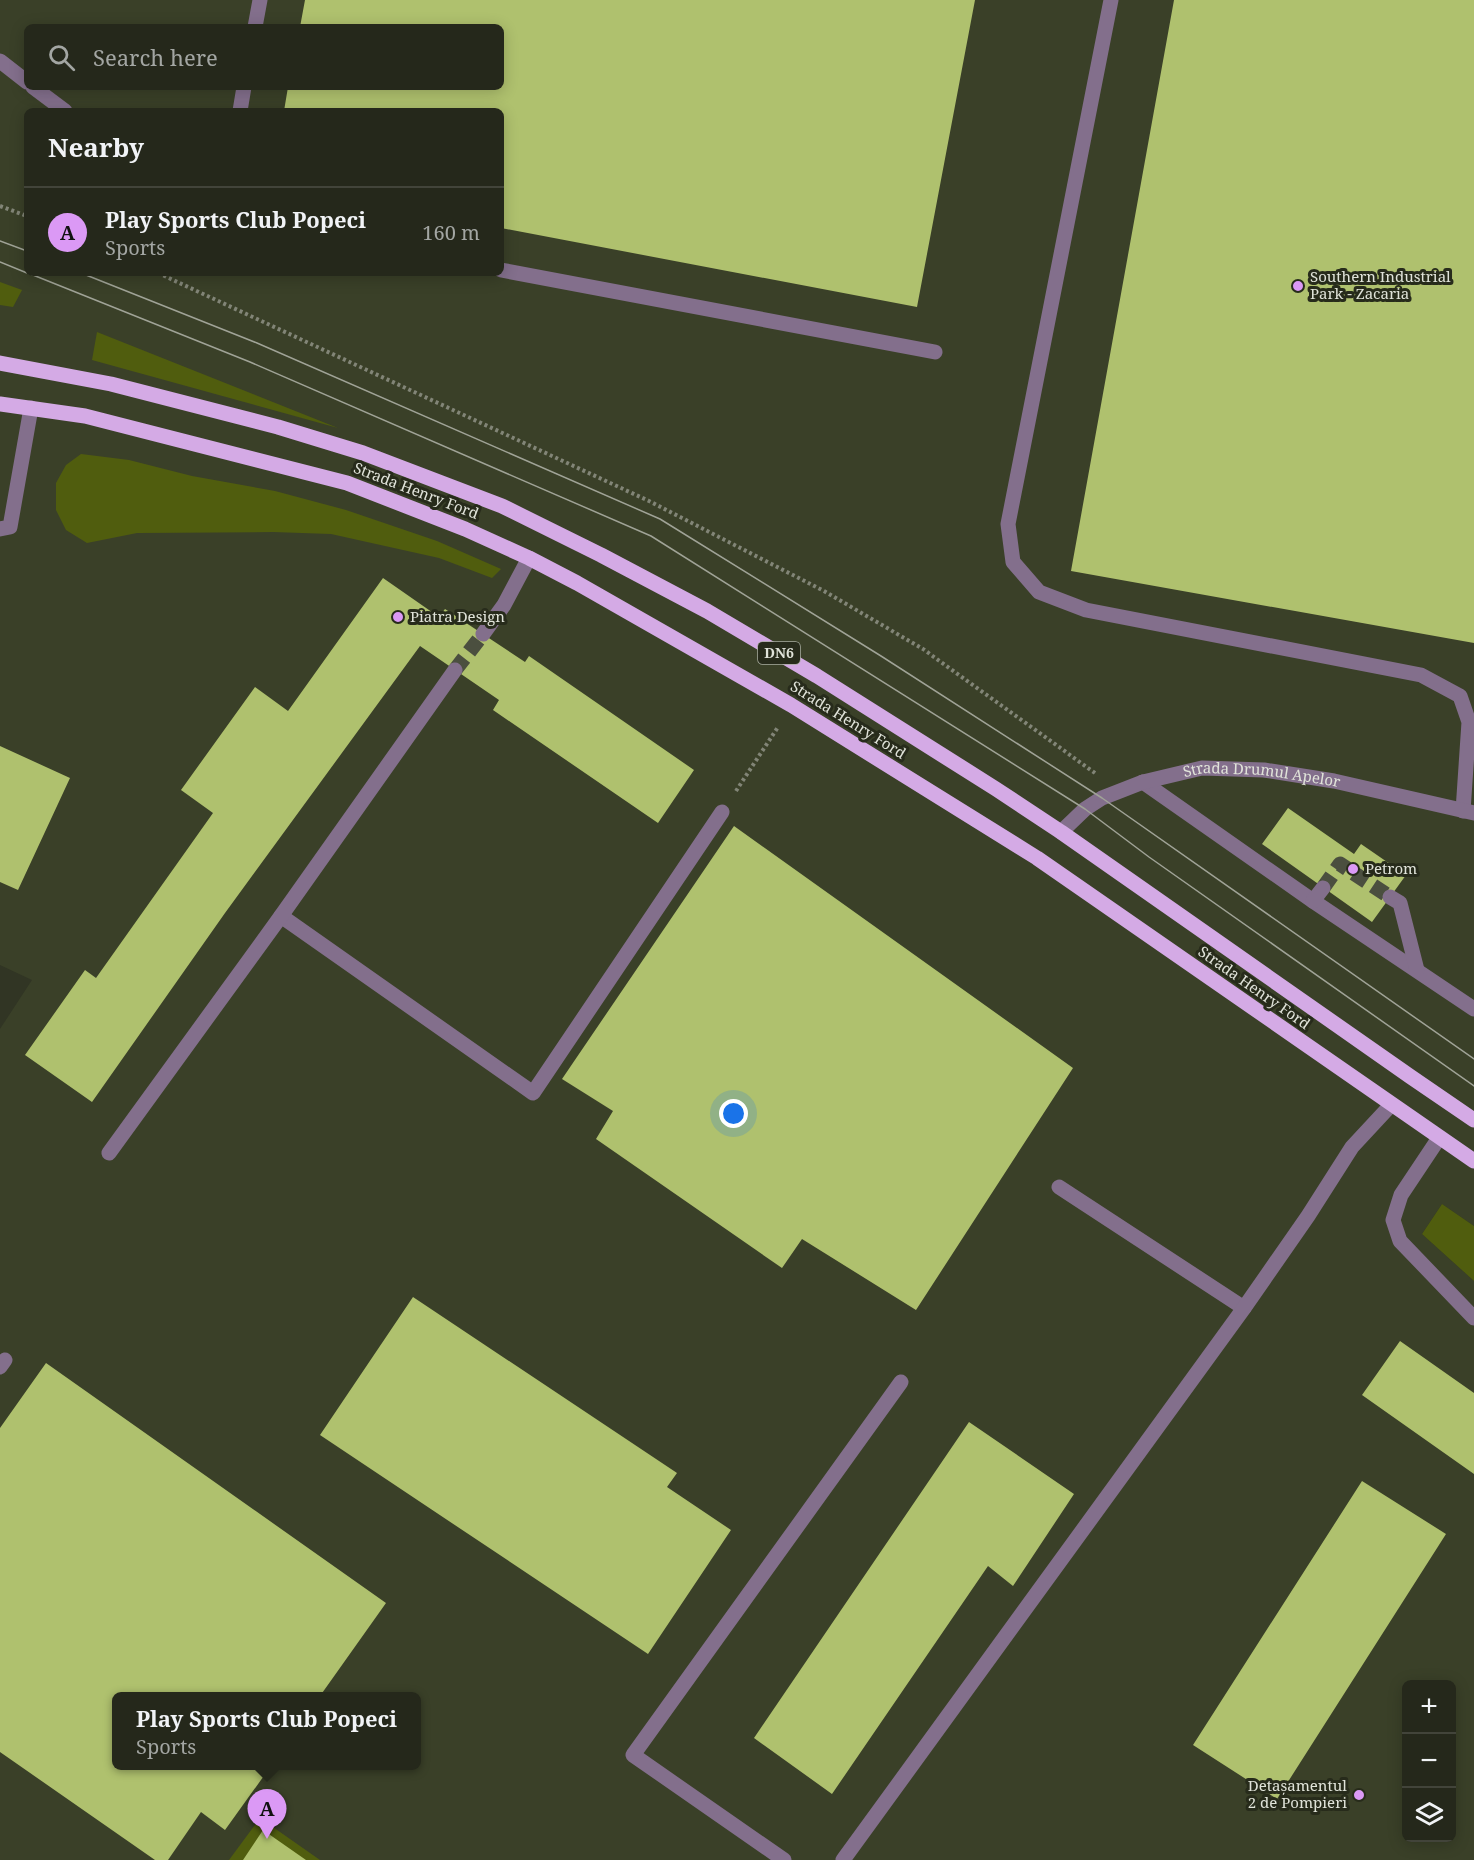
<!DOCTYPE html>
<html lang="en">
<head>
<meta charset="utf-8">
<style>
  :root { --surface:#25281b; --page:#313428; --text:#f1f3f6; --muted:#a3a6a3; --line:#42443a; --accent:#db99f5 }
  body { margin:0; font-family:"Noto Serif",serif; background:var(--page); color:var(--text) }
  .controls { position:absolute; right:18px; bottom:18px; display:grid; overflow:hidden; border-radius:9px; box-shadow:0 3px 15px #0003 }
  .controls button { width:54px; height:54px; display:grid; place-items:center; padding:0; border:0; border-bottom:2px solid var(--line); background:var(--surface); color:var(--text); font:30px sans-serif }
  .you { position:absolute; left:734px; top:1114px; width:21px; height:21px; margin:-15px; border:4px solid #fff; border-radius:50%; background:#1a73e8; box-shadow:0 0 0 9px #1a73e833 }
  .badge { display:grid; place-items:center; width:39px; height:39px; border-radius:50%; background:var(--accent); color:#111; font-size:20px; font-weight:700 }
  .pin { position:absolute; translate:-50% -50px; filter:drop-shadow(0 2px 3px #0008) }
  .pin::after { content:''; position:absolute; top:32px; width:21px; height:18px; background:inherit; clip-path:polygon(0 0,100% 0,50% 100%) }
  .popup { position:absolute; left:112px; top:1692px; width:309px; height:78px; box-sizing:border-box; display:grid; place-content:center; border-radius:9px; background:var(--surface); filter:drop-shadow(0 2px 4px #0005); font-size:20px; white-space:nowrap; color:var(--muted) }
  .popup b { font-size:22px; color:var(--text) }
  .popup::after { content:''; position:absolute; left:50%; top:100%; margin-left:-12px; border:12px solid transparent; border-top-color:var(--surface) }
  .list { margin:0; padding:0; list-style:none }
  h2 { display:flex; justify-content:space-between; align-items:center; height:78px; margin:0; padding:0 24px; font-size:26px }
  h2 small { font-size:20px; font-weight:400; color:var(--muted) }
  .list li { display:grid; grid-template-columns:39px 1fr auto; gap:18px; align-items:center; box-sizing:border-box; height:90px; padding:0 24px; border-top:2px solid var(--line) }
  .list b { display:block; font-size:22px; white-space:nowrap }
  .list p { margin:0; font-size:20px; white-space:nowrap; color:var(--muted) }
  .list em { font-size:20px; font-style:normal; color:var(--muted) }
  .icon { flex:none; width:33px; height:33px; fill:none; stroke:currentColor; stroke-width:2; stroke-linecap:round; stroke-linejoin:round }
  .map { position:relative; flex:none; width:1474px; height:1860px; overflow:hidden }
  .search { position:absolute; background:var(--surface); box-shadow:0 3px 15px #0003; left:24px; top:24px; width:480px; height:66px; display:flex; align-items:center; gap:15px; box-sizing:border-box; padding:0 21px; border-radius:9px; color:var(--muted); font-size:22px }
  .panel { position:absolute; background:var(--surface); box-shadow:0 3px 15px #0003; left:24px; top:108px; width:480px; height:168px; border-radius:9px }
  .map>svg:first-child { display:block }
</style>
</head>
<body>
<div class="map">
<svg width="1474" height="1860" viewBox="0 0 1474 1860">
  <rect width="100%" height="100%" fill="#313524"/>
  <path fill="#3a4028" fill-rule="evenodd" d="M 0,0 L 1474,0 L 1474,1226 L 1442,1204 L 1422,1234 L 1474,1281 L 1474,1860 L 0,1860 L 0,1029 L 32,980 L 0,965 ZM 27,27 L 501,27 L 501,87 L 27,87 ZM 27,111 L 501,111 L 501,273 L 27,273 ZM 1406,1684 L 1452,1684 L 1452,1838 L 1406,1838 ZM 117,1696 L 417,1696 L 417,1766 L 117,1766 Z"/>
  <path fill="#505d0e" d="M 0,282 L 22,290 L 13,307 L 0,305 Z
    M 97,332 L 338,428 L 92,360 Z
    M 81,454 L 129,460 L 192,476 L 275,491 L 346,510 L 437,541 L 501,569 L 492,578 L 439,558 L 331,534 L 273,532 L 137,533 L 87,543 L 66,530 L 56,510 L 56,483 L 66,465 Z
    M 1442,1204 L 1474,1226 L 1474,1281 L 1422,1234 Z
    M 260,1818 L 320,1860 L 229,1860 Z"/>
  <path fill="#afc16e" d="M 305,0 L 975,0 L 917,307 L 501,228 L 501,111 L 284,111 L 288,87 L 501,87 L 501,27 L 300,27 Z
    M 1174,0 L 1474,0 L 1474,643 L 1071,571 Z
    M 383,578 L 439,617 L 445,609 L 525,662 L 529,656 L 694,770 L 658,823 L 493,710 L 499,700 L 420,646 L 225,913 L 92,1102 L 25,1055 L 85,970 L 96,978 L 213,813 L 181,790 L 255,687 L 288,711 Z
    M 0,746 L 70,778 L 18,890 L 0,882 Z
    M 1288,808 L 1354,854 L 1361,844 L 1406,875 L 1372,922 L 1262,844 Z
    M 734,826 L 1073,1068 L 916,1310 L 802,1239 L 782,1268 L 596,1139 L 613,1111 L 562,1079 Z
    M 413,1297 L 677,1473 L 667,1487 L 731,1530 L 648,1654 L 320,1435 Z
    M 1400,1341 L 1474,1393 L 1474,1474 L 1362,1395 Z
    M 46,1363 L 386,1603 L 320,1696 L 117,1696 L 117,1766 L 271,1766 L 225,1830 L 201,1812 L 168,1860 L 155,1860 L 0,1752 L 0,1428 Z
    M 969,1422 L 1074,1494 L 1013,1586 L 988,1566 L 832,1794 L 754,1738 Z
    M 1362,1481 L 1446,1534 L 1277,1799 L 1193,1745 Z
    M 263,1830 L 306,1860 L 243,1860 Z"/>
  <g fill="none" stroke-linecap="round" stroke-linejoin="round">
    <path stroke="#4b4f3f" stroke-width="15" stroke-dasharray="15 8" stroke-linecap="butt" d="M 455,670 L 483,634
      M 1323,888 L 1340,864 L 1390,897"/>
    <path stroke="#828577" stroke-width="4" stroke-dasharray="3 3" stroke-linecap="butt" d="M 0,206 L 27,216
      M 158,273 L 649,501 L 824,591 L 923,649 L 1095,773
      M 736,791 L 778,727"/>
    <g stroke="#836f8c" stroke-width="15">
      <path d="M 1111,0 L 1008,524 L 1013,562 L 1039,592 L 1086,610 L 1421,675 L 1460,696 L 1469,722 L 1463,811"/>
      <path d="M 255,27 L 260,0"/>
      <path d="M 0,61 L 27,82"/>
      <path d="M 33,87 L 65,111"/>
      <path d="M 240,111 L 244,87"/>
      <path d="M 501,270 L 935,352"/>
      <path d="M 0,529 L 10,527 L 31,408"/>
      <path d="M 483,634 L 504,605 L 529,558"/>
      <path d="M 1143,782 L 1313,901 L 1474,1009"/>
      <path id="s1" d="M 1061,832 L 1085,809 L 1102,798 L 1143,782 L 1202,768 L 1264,770 L 1334,781 L 1474,813"/>
      <path d="M 1390,897 L 1400,903 L 1417,970"/>
      <path d="M 1313,901 L 1323,888"/>
      <path d="M 281,916 L 533,1093 L 722,812"/>
      <path d="M 1439,1138 L 1401,1195 L 1393,1220 L 1400,1241 L 1474,1318"/>
      <path d="M 109,1153 L 281,916 L 455,670"/>
      <path d="M 1059,1187 L 1244,1308"/>
      <path d="M 0,1367 L 5,1360"/>
      <path d="M 784,1860 L 633,1755 L 901,1382"/>
      <path d="M 843,1860 L 1244,1308 L 1308,1216 L 1352,1147 L 1391,1105"/>
    </g>
    <path stroke="#d4aae5" stroke-width="15" d="M 0,363 L 111,384 L 278,427 L 363,453 L 502,506 L 601,555 L 707,611 L 817,676 L 996,789 L 1061,832 L 1411,1077 L 1474,1120
      M 0,404 L 85,416 L 347,483 L 465,529 L 529,558 L 577,583 L 791,705 L 1037,858 L 1474,1161"/>
    <path stroke="#a0a397" stroke-width="1.5" d="M 0,241 L 27,251
      M 0,262 L 27,273
      M 28,273 L 250,362 L 651,536 L 1085,809 L 1149,857 L 1474,1086
      M 81,273 L 257,343 L 660,519 L 881,656 L 1102,798 L 1474,1059"/>
  </g>
  <g fill="#db99f5" stroke="#272b1b" stroke-width="2">
    <circle cx="1298" cy="286" r="6"/>
    <circle cx="398" cy="617" r="6"/>
    <circle cx="1353" cy="869" r="6"/>
    <circle cx="1359" cy="1795" r="6"/>
  </g>
  <g text-anchor="middle" stroke-width="6" stroke-linejoin="round" paint-order="stroke">
    <rect fill="#272b1b" stroke="#a8aca0" stroke-width="1.5" x="758" y="642" width="42" height="22" rx="4.5"/>
    <g font-size="14" font-weight="bold" fill="#e0e3d9">
      <text x="779" y="658">DN6</text>
    </g>
    <g font-size="15" fill="#e0e3d9" stroke="#272b1b" text-anchor="start">
      <text x="1310" y="282">Southern Industrial<tspan x="1310" dy="17">Park - Zacaria</tspan></text>
      <text x="410" y="622">Piatra Design</text>
      <text x="1365" y="874">Petrom</text>
      <text x="1347" y="1791" text-anchor="end">Detașamentul<tspan x="1347" dy="17">2 de Pompieri</tspan></text>
    </g>
    <g font-size="15" fill="#e0e3d9" stroke="#272b1b">
      <text transform="translate(416 491) rotate(21)" y="5">Strada Henry Ford</text>
      <text transform="translate(848 720) rotate(32)" y="5">Strada Henry Ford</text>
      <text dy="5" stroke="none"><textPath href="#s1" startOffset="218">Strada Drumul Apelor</textPath></text>
      <text transform="translate(1254 988) rotate(35)" y="5">Strada Henry Ford</text>
    </g>
  </g>
</svg>
<div class="controls">
<button>+</button>
<button>−</button>
<button><svg class="icon" aria-label="layers" viewBox="0 0 24 24"><path d="M12 4l9 5-9 5-9-5zM3 14l9 5 9-5"/></svg></button>
</div>
<div class="you"></div>
<div class="pin badge" style="left:267px;top:1839px">A</div>
<div class="popup"><b>Play Sports Club Popeci</b>Sports</div>
<div class="search"><svg class="icon" aria-label="search" viewBox="0 0 24 24"><circle cx="10" cy="10" r="6"/><path d="M15 15l6 6"/></svg>Search here</div>
<section class="panel">
<h2>Nearby<small></small></h2>
<ul class="list">
<li><span class="badge">A</span><div><b>Play Sports Club Popeci</b><p>Sports</p></div><em>160 m</em></li>
</ul>
</section>
</div>
</body>
</html>
